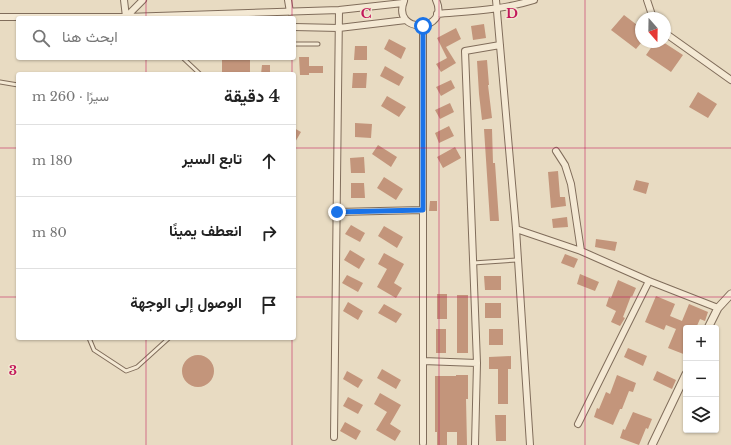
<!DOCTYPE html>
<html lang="ar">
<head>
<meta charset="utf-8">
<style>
  :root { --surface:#fff; --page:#f2f2f2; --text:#222; --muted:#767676; --line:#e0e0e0 }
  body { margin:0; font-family:"Libre Baskerville",Vazirmatn,serif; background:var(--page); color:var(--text); direction:rtl }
  .controls { position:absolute; right:12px; bottom:12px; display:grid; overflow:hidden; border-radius:4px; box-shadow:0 1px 3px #0004 }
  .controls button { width:36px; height:36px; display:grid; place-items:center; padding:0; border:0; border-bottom:1px solid var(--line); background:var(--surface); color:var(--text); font:20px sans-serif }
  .compass { position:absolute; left:635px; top:12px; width:36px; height:36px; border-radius:50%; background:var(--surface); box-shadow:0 1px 3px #0004; rotate:160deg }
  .stop { position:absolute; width:12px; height:12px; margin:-9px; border:3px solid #1a73e8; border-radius:50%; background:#fff }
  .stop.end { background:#1a73e8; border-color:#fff; box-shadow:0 1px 4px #0008 }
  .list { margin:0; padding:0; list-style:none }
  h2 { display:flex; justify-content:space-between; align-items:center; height:52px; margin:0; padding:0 16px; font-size:17px }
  h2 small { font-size:13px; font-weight:400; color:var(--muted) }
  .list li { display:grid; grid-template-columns:26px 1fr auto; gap:12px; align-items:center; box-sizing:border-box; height:72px; padding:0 16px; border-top:1px solid var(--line) }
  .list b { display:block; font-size:15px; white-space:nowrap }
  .list em { font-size:13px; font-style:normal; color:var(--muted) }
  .icon { flex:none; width:22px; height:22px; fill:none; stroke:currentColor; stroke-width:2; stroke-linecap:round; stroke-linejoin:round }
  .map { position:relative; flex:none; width:731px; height:445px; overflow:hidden; direction:ltr }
  .search { position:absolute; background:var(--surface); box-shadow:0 1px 3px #0004; left:16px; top:16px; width:280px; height:44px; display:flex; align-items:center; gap:10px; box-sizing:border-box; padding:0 14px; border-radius:4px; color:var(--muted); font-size:15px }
  .panel { position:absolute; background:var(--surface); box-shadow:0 1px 3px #0004; left:16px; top:72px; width:280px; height:268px; border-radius:4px; direction:rtl }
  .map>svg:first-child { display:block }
</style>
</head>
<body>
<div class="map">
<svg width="731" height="445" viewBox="0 0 731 445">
  <rect width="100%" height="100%" fill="#e8dbc2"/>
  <path fill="#c3957b" d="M 624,15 L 641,28 L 641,43 L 636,49 L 611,30 Z
    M 484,24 L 486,38 L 473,40 L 471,26 Z
    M 456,28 L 461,39 L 446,47 L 456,63 L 441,72 L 436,64 L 447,58 L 437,38 Z
    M 389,39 L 406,48 L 401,59 L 384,49 Z
    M 655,42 L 663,42 L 683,55 L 671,72 L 646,55 Z
    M 355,46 L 367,46 L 367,60 L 354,60 Z
    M 299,57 L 309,57 L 309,66 L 323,66 L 323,73 L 309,73 L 309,75 L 300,75 Z
    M 222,60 L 250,60 L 250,72 L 222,72 Z
    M 487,60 L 489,85 L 488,85 L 492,118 L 482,120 L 479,94 L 477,61 Z
    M 262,65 L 270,65 L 270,74 L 261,74 Z
    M 385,66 L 404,77 L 399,86 L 380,76 Z
    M 353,73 L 367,73 L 366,88 L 352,88 Z
    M 451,80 L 455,88 L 441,96 L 436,87 Z
    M 698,92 L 717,104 L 708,118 L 689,107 Z
    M 387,96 L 406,107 L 399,117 L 381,106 Z
    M 450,103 L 454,112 L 440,119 L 435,110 Z
    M 355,123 L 372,124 L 371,138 L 355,137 Z
    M 449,126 L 454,136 L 439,143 L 435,133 Z
    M 294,128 L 301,132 L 294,144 Z
    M 484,129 L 492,129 L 493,163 L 495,163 L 499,221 L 490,221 Z
    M 378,145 L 397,157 L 391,167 L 372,154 Z
    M 455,147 L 461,158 L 443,168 L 437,157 Z
    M 364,157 L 365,173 L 351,173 L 350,158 Z
    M 558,171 L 560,197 L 565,197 L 566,206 L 551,208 L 548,172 Z
    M 384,177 L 403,189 L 396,200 L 377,188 Z
    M 636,180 L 649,183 L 646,194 L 633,190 Z
    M 351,183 L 364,183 L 365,198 L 351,198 Z
    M 430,201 L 437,201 L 437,211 L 429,211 Z
    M 567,217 L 568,227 L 553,228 L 552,219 Z
    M 351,225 L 365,233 L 360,242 L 345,234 Z
    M 384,226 L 403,237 L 397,248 L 378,236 Z
    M 596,239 L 617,242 L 615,251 L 595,247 Z
    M 350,250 L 365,259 L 359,269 L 344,260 Z
    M 384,253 L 404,264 L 394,283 L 402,288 L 396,298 L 377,287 L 387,269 L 378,264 Z
    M 565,254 L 578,259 L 574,268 L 561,263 Z
    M 580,274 L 599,282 L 595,291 L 577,284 Z
    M 347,275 L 363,283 L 358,292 L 342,283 Z
    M 484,276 L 501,276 L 501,290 L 485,290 Z
    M 618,280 L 636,288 L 632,297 L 631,296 L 623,317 L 625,318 L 620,326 L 611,322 L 616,311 L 606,306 L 609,297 L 611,298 Z
    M 437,294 L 447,294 L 447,319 L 437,319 Z
    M 457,295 L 468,295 L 468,353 L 457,353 Z
    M 656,296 L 675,304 L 670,316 L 682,321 L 689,304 L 708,312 L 705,321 L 700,319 L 696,328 L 686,328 L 686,355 L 668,348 L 676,329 L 666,325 L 664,330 L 645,322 Z
    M 348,302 L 363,311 L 358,320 L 343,311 Z
    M 485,303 L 501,303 L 501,318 L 485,318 Z
    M 384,304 L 402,314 L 396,323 L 378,313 Z
    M 436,329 L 446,329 L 446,353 L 436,353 Z
    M 489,329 L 503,329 L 503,345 L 489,345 Z
    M 628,348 L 647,356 L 643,366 L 624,357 Z
    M182 371a16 16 0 1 1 32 0a16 16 0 1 1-32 0Z
    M 511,356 L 511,369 L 508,369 L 508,404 L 498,404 L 498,369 L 489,369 L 489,357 Z
    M 382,369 L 401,380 L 396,389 L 377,378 Z
    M 347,371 L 363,380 L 358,388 L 343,379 Z
    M 657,371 L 676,380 L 672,389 L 653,380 Z
    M 456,375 L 468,375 L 468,399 L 466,399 L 467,445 L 457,445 L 457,432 L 447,432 L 447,445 L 437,445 L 437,432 L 435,432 L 435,376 L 456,376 Z
    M 617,375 L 636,383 L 633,392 L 629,391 L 622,409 L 620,409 L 613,425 L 594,417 L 597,408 L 599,409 L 606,392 L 610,394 Z
    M 380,393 L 401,405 L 390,424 L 401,431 L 395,441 L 376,430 L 387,412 L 374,404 Z
    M 348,397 L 363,405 L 358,414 L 343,406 Z
    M 633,412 L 652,419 L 648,429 L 646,428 L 639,445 L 620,438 L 623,429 L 625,430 Z
    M 495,415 L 506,415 L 506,441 L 496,441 Z
    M 345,422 L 361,431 L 356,440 L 340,431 Z"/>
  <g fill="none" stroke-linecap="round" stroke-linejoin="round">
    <g stroke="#806d5b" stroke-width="5">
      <path id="service" d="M 294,44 L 318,44
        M 183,58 L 200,74
        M 0,82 L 18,85
        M 473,263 L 517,260
        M 89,338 L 94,350 L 126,371 L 137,367 L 169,338"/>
    </g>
    <g stroke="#806d5b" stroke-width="8">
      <path id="minor" d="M 124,0 L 126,17 L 339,10 L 403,3
        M 288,0 L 290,12
        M 496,0 L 516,229 L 530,445
        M 647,0 L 653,18
        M 404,1 C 391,35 451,32 436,0
        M 437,14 C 470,11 503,10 534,0
        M 0,17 L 126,17 L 143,0
        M 423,26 L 423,443
        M 294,27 L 339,28 L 406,20
        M 665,33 L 731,80
        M 556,151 L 565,165 L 571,184 L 581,251
        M 337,212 L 423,210
        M 516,229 L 581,251 L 649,281 L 718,308
        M 423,361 L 477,363
        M 578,424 L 649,281
        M 334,437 L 339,10
        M 475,445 L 477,363 L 465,51 L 500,45"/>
    </g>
    <g stroke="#806d5b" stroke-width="9">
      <path id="tertiary" d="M 708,328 L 718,308 L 731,294
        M 652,445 L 686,374"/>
    </g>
    <use href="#service" stroke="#f4e9d4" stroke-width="3"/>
    <use href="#minor" stroke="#f4e9d4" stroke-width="6"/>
    <use href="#tertiary" stroke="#f4e9d4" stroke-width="7"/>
  </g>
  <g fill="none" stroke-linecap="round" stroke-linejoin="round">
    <path stroke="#1a73e8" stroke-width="5" d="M 337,212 L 423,210 L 423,26"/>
  </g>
  <path fill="none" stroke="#c2185b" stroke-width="1" stroke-opacity="0.55" d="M 146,0 L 146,18M 292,0 L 292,18M 439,0 L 439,445M 585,0 L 585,445M 146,58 L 146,74M 292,58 L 292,74M 0,148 L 18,148M 294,148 L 731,148M 0,297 L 18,297M 294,297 L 731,297M 146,338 L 146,445M 292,338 L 292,445"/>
  <g font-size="13" text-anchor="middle" font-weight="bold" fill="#c2185b" stroke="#f1e6d0" stroke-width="3" stroke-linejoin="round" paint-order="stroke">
    <text x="366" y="18">C</text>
    <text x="512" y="18">D</text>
    <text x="13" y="375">3</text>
  </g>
</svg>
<div class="controls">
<button>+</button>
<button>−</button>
<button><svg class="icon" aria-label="layers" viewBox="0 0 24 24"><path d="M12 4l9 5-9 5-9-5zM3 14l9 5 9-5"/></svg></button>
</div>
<svg class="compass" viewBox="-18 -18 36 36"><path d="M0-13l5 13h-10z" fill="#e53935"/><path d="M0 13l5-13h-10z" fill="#767676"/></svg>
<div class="stop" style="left:423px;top:26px"></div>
<div class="stop end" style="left:337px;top:212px"></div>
<div class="search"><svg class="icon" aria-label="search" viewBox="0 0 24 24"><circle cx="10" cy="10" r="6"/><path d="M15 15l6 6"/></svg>ابحث هنا</div>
<section class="panel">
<h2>4 دقيقة<small>سيرًا · 260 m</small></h2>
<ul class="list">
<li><svg class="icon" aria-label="ahead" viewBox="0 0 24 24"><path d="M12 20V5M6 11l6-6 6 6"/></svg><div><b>تابع السير</b></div><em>180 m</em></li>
<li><svg class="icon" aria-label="right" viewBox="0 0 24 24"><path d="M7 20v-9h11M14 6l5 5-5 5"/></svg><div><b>انعطف يمينًا</b></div><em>80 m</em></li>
<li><svg class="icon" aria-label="arrive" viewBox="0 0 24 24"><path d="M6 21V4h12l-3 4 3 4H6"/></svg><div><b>الوصول إلى الوجهة</b></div></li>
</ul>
</section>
</div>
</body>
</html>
